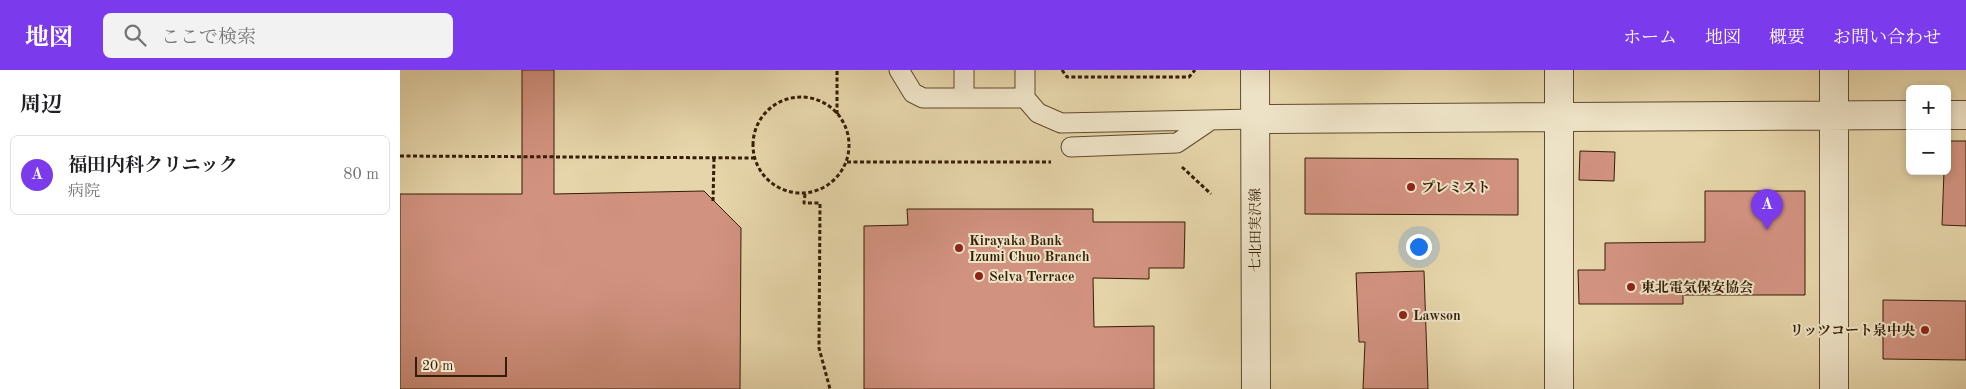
<!DOCTYPE html>
<html lang="ja">
<head>
<meta charset="utf-8">
<style>
  :root { --surface:#fff; --page:#f2f2f2; --text:#202124; --muted:#757577; --line:#e0e0e0; --accent:#7c3aed }
  body { margin:0; font-family:"Old Standard TT","Noto Serif JP",serif; background:var(--page); color:var(--text) }
  .controls { position:absolute; right:15px; top:15px; display:grid; overflow:hidden; border-radius:8px; box-shadow:0 2px 8px #0003 }
  .controls button { width:45px; height:45px; display:grid; place-items:center; padding:0; border:0; border-bottom:1px solid var(--line); background:var(--surface); color:var(--text); font:25px sans-serif }
  .scale { position:absolute; left:15px; bottom:12px; width:92px; box-sizing:border-box; padding-left:5px; border:2px solid #351d05; border-top:0; font-size:14px; line-height:18px; white-space:nowrap; color:#351d05; -webkit-text-stroke:4px #efe4c8; paint-order:stroke }
  .you { position:absolute; left:1018px; top:176px; width:18px; height:18px; margin:-12px; border:4px solid #fff; border-radius:50%; background:#1a73e8; box-shadow:0 0 0 8px #1a73e833 }
  .badge { display:grid; place-items:center; width:32px; height:32px; border-radius:50%; background:var(--accent); color:#fff; font-size:16px; font-weight:700 }
  .pin { position:absolute; translate:-50% -41px; filter:drop-shadow(0 1px 2px #0008) }
  .pin::after { content:''; position:absolute; top:26px; width:18px; height:15px; background:inherit; clip-path:polygon(0 0,100% 0,50% 100%) }
  .list { margin:0; padding:0; list-style:none }
  h2 { display:flex; justify-content:space-between; align-items:center; height:65px; margin:0; padding:0 20px; font-size:21px }
  h2 small { font-size:16px; font-weight:400; color:var(--muted) }
  .list li { display:grid; grid-template-columns:32px 1fr auto; gap:15px; align-items:center; box-sizing:border-box; height:80px; margin:0 10px 10px; padding:0 10px; border:1px solid var(--line); border-radius:8px }
  .list b { display:block; font-size:19px; white-space:nowrap }
  .list p { margin:0; font-size:16px; white-space:nowrap; color:var(--muted) }
  .list em { font-size:16px; font-style:normal; color:var(--muted) }
  .icon { flex:none; width:28px; height:28px; fill:none; stroke:currentColor; stroke-width:2; stroke-linecap:round; stroke-linejoin:round }
  .map { position:relative; flex:none; width:1566px; height:319px; overflow:hidden }
  header { display:flex; align-items:center; gap:30px; box-sizing:border-box; height:70px; padding:0 25px; background:var(--accent); color:#fff }
  header strong { font-size:24px }
  nav { display:flex; gap:28px; margin-inline-start:auto; font-size:18px }
  .search { width:350px; height:45px; background:var(--page); display:flex; align-items:center; gap:12px; box-sizing:border-box; padding:0 18px; border-radius:8px; color:var(--muted); font-size:19px }
  main { display:flex }
  aside { flex:1; background:var(--surface) }
  .map>svg:first-child { display:block }
</style>
</head>
<body>
<header>
<strong>地図</strong>
<div class="search"><svg class="icon" aria-label="search" viewBox="0 0 24 24"><circle cx="10" cy="10" r="6"/><path d="M15 15l6 6"/></svg>ここで検索</div>
<nav><a>ホーム</a><a>地図</a><a>概要</a><a>お問い合わせ</a></nav>
</header>
<main>
<aside>
<h2>周辺<small></small></h2>
<ul class="list">
<li><span class="badge">A</span><div><b>福田内科クリニック</b><p>病院</p></div><em>80 m</em></li>
</ul>
</aside>
<div class="map">
<svg width="1566" height="319" viewBox="0 0 1566 319">
  <rect width="100%" height="100%" fill="#e6d5aa"/>
  <filter id="stains"><feTurbulence type="fractalNoise" baseFrequency=".004" numOctaves="4"/><feColorMatrix values="0 0 0 0 .2 0 0 0 0 .09 0 0 0 0 .02 0 0 0 .5 -.17"/></filter>
  <radialGradient id="worn" r=".72"><stop offset=".6" stop-color="#630" stop-opacity="0"/><stop offset="1" stop-color="#630" stop-opacity=".3"/></radialGradient>
  <path fill="#d29280" stroke="#351d05" d="M 122,0 L 154,0 L 154,124 L 304,121 L 341,158 L 340,319 L 0,319 L 0,124 L 122,124 Z
    M 1547,71 L 1566,71 L 1566,156 L 1542,155 L 1544,101 L 1547,101 Z
    M 1180,81 L 1215,82 L 1214,111 L 1179,110 Z
    M 905,88 L 1118,89 L 1118,145 L 905,144 Z
    M 1305,121 L 1405,121 L 1405,225 L 1283,225 L 1283,234 L 1179,234 L 1178,200 L 1205,200 L 1205,173 L 1305,172 Z
    M 507,139 L 693,139 L 693,152 L 785,152 L 784,198 L 749,198 L 749,209 L 693,208 L 694,257 L 754,256 L 754,319 L 464,319 L 464,156 L 508,155 Z
    M 1024,201 L 1028,319 L 963,319 L 965,272 L 959,272 L 956,203 Z
    M 1483,230 L 1566,231 L 1566,290 L 1483,289 Z"/>
  <g fill="none" stroke-linecap="round" stroke-linejoin="round">
    <g stroke="#614b2e" stroke-width="21">
      <path id="service" d="M 499,0 L 513,23 L 523,28 L 625,28
        M 625,0 L 625,28 L 638,43 L 661,53 L 855,49
        M 564,28 L 564,0
        M 671,77 L 777,73 L 811,50"/>
    </g>
    <g stroke="#614b2e" stroke-width="30">
      <path id="minor" d="M 1159,0 L 1159,319
        M 1434,0 L 1434,319
        M 1547,45 L 1566,45
        M 855,49 L 1510,45"/>
    </g>
    <g stroke="#614b2e" stroke-width="30">
      <path id="tertiary" d="M 855,0 L 856,319"/>
    </g>
    <path stroke="#351d05" stroke-width="3" stroke-dasharray="4 2.5" stroke-linecap="butt" d="M353 75a48 48 0 1 1 96 0a48 48 0 1 1-96 0Z
      M 437,44 L 437,0
      M 0,86 L 354,88
      M 447,92 L 651,92
      M 782,97 L 811,124
      M 405,124 L 404,133 L 420,133 L 419,278 L 430,319
      M 313,131 L 314,88"/>
    <use href="#service" stroke="#efe4c8" stroke-width="19"/>
    <use href="#minor" stroke="#efe4c8" stroke-width="28"/>
    <use href="#tertiary" stroke="#efe4c8" stroke-width="28"/>
    <path stroke="#351d05" stroke-width="3" stroke-dasharray="4 2.5" stroke-linecap="butt" d="M 662,0 L 667,7 L 789,7 L 795,0"/>
  </g>
  <g fill="#8f2418" stroke="#efe4c8" stroke-width="2">
    <circle cx="1011" cy="117" r="5"/>
    <circle cx="559" cy="178" r="5"/>
    <circle cx="579" cy="206" r="5"/>
    <circle cx="1231" cy="217" r="5"/>
    <circle cx="1003" cy="245" r="5"/>
    <circle cx="1525" cy="260" r="5"/>
  </g>
  <g text-anchor="middle" stroke-width="4" stroke-linejoin="round" paint-order="stroke">
    <g font-size="14" font-weight="bold" fill="#351d05" stroke="#efe4c8" text-anchor="start">
      <text x="1021" y="122">プレミスト</text>
      <text x="569" y="175">Kirayaka Bank<tspan x="569" dy="16">Izumi Chuo Branch</tspan></text>
      <text x="589" y="211">Selva Terrace</text>
      <text x="1241" y="222">東北電気保安協会</text>
      <text x="1013" y="250">Lawson</text>
      <text x="1515" y="265" text-anchor="end">リッツコート泉中央</text>
    </g>
    <g font-size="14" fill="#351d05" stroke="#efe4c8">
      <text transform="translate(855 160) rotate(-90)" y="5">七北田実沢線</text>
    </g>
  </g>
  <rect width="100%" height="100%" filter="url(#stains)"/>
  <rect width="100%" height="100%" fill="url(#worn)"/>
</svg>
<div class="controls">
<button>+</button>
<button>−</button>
</div>
<div class="scale">20 m</div>
<div class="you"></div>
<div class="pin badge" style="left:1367px;top:160px">A</div>
</div>
</main>
</body>
</html>
